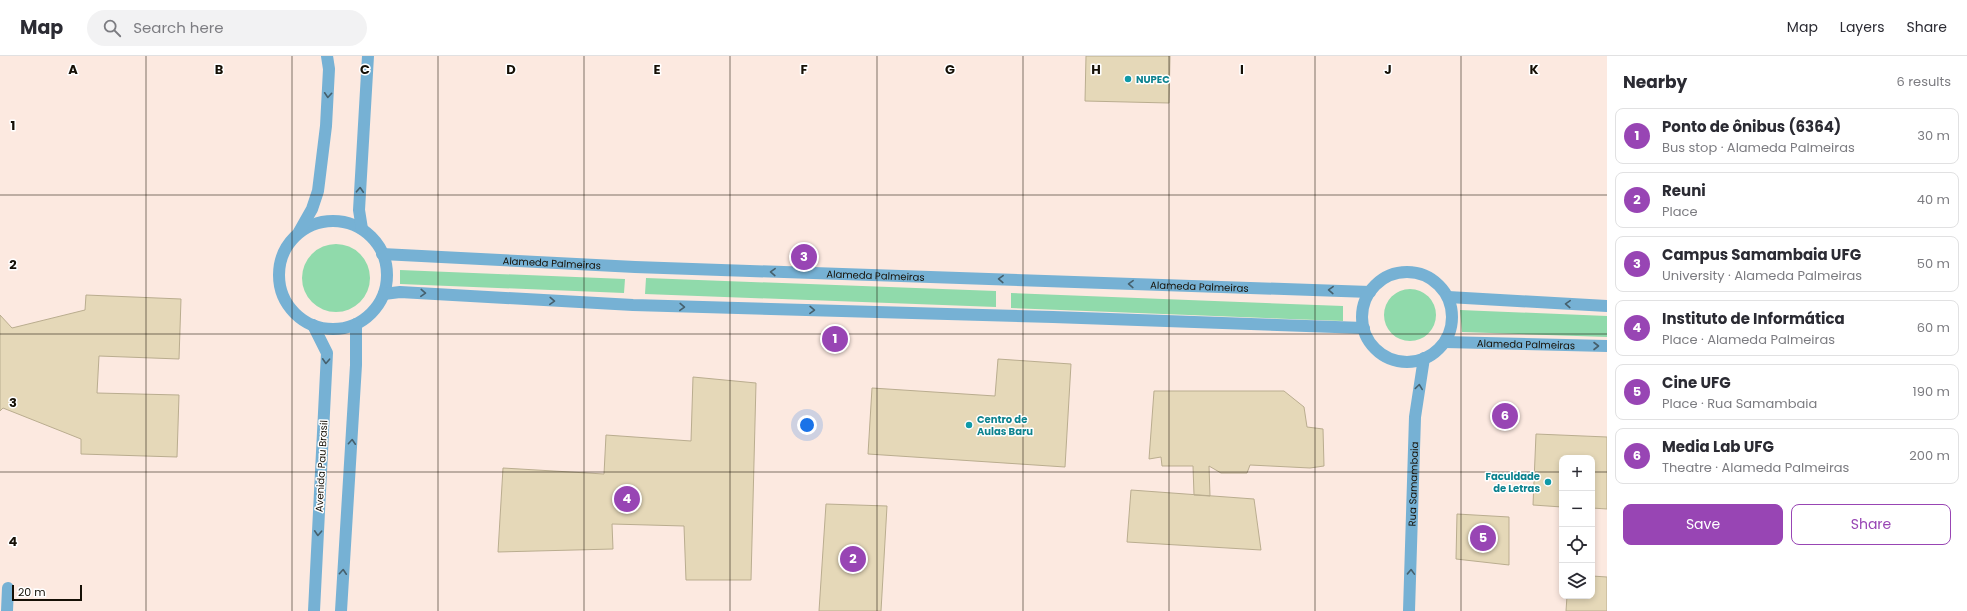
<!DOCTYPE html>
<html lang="en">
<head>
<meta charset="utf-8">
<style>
  :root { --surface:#fff; --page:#f2f2f3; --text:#2b2b33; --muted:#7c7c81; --line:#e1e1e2; --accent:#9845b4 }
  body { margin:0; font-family:Poppins,sans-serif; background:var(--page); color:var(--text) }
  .controls { position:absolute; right:12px; bottom:12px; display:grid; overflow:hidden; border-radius:8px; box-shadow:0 2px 6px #0003 }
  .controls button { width:36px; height:36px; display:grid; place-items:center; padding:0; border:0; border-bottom:1px solid var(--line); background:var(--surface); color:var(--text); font:20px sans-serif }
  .scale { position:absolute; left:12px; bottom:10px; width:70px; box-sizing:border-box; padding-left:4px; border:2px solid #151006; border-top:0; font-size:11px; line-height:14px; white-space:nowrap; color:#151006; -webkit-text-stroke:3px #fff; paint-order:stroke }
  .you { position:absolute; left:807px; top:369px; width:14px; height:14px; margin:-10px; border:3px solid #fff; border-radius:50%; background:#1a73e8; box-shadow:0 0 0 6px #1a73e833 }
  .badge { display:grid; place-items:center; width:26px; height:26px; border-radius:50%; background:var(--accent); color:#fff; font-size:13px; font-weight:700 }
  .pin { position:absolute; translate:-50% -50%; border:2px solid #fff; box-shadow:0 1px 4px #0006 }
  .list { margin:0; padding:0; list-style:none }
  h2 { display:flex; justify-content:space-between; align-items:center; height:52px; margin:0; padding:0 16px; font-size:17px }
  h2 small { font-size:13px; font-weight:400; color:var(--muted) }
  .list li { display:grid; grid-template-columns:26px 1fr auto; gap:12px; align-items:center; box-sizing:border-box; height:56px; margin:0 8px 8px; padding:0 8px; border:1px solid var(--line); border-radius:8px }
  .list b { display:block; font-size:15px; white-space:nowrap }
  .list p { margin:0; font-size:13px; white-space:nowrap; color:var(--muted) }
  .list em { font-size:13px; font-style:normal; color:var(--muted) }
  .actions { display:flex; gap:8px; padding:12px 16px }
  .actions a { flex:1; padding:9px 0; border:1px solid var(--accent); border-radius:8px; text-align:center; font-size:14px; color:var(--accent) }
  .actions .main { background:var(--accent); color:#fff }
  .icon { flex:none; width:22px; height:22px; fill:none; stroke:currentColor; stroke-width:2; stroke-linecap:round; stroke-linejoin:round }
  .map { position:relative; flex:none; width:1607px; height:555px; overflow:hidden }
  header { display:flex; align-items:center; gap:24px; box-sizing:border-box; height:56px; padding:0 20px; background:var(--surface); border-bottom:1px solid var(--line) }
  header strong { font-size:19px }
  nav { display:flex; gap:22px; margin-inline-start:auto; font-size:14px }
  .search { width:280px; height:36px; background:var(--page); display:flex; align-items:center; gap:10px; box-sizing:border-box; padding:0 14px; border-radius:22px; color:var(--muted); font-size:15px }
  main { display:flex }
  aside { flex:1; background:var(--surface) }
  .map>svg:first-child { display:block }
</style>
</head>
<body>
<header>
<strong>Map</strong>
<div class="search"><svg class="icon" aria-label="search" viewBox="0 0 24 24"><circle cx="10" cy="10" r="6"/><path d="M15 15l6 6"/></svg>Search here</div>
<nav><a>Map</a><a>Layers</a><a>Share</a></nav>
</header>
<main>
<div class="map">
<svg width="1607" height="555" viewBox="0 0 1607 555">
  <rect width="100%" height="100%" fill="#fff7e3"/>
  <path fill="#fce9e0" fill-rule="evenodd" d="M 0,0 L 1607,0 L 1607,555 L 0,555 ZM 1562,402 L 1592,402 L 1592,540 L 1562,540 Z"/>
  <path fill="#90daab" d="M302 222a34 34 0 1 1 68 0a34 34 0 1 1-68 0Z
    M 400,214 L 625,223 L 624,237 L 400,228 Z
    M 646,222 L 996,235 L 996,251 L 645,238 Z
    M1384 259a26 26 0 1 1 52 0a26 26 0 1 1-52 0Z
    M 1011,237 L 1343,250 L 1343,265 L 1011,252 Z
    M 1460,254 L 1607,260 L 1607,281 L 1462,276 Z"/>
  <path fill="#e5d8b8" stroke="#baad8f" d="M 1086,0 L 1170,0 L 1169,47 L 1085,45 Z
    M 86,239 L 181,243 L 179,303 L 99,300 L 97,337 L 179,339 L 177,401 L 81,398 L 81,383 L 3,352 L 0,355 L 0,259 L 12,272 L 85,254 Z
    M 998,303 L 1071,308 L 1065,411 L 868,398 L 872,332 L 995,340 Z
    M 693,321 L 756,327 L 751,524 L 686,524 L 684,470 L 612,468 L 613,493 L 498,496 L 503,412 L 604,418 L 606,379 L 691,385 Z
    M 1154,335 L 1284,335 L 1304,351 L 1307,371 L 1323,373 L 1324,410 L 1310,412 L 1250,409 L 1247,417 L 1221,417 L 1209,410 L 1210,440 L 1194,439 L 1193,410 L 1162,410 L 1161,401 L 1149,403 Z
    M 1536,378 L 1607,381 L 1607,453 L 1592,452 L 1592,402 L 1562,402 L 1562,451 L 1533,449 Z
    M 1131,434 L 1254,443 L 1261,494 L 1127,486 Z
    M 826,448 L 887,450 L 881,555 L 819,555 Z
    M 1457,458 L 1509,461 L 1509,509 L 1456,503 Z
    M 1592,520 L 1607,521 L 1607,555 L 1566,555 L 1567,540 L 1592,540 Z"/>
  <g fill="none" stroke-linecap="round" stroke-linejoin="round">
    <g stroke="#76b1d4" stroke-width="12">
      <circle cx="333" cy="219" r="54"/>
      <path d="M 362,173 L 359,154 L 368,0"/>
      <path d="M 299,176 L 312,153 L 318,135 L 326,70 L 329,13 L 327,0"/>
      <path id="s1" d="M 382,198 L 635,211 L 1370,236"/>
      <circle cx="1407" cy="261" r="45"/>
      <path d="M 384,238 L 400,236 L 633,249 L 1053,261 L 1364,272"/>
      <path d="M 1448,241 L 1607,250"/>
      <path d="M 313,269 L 327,297 L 314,555"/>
      <path id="s2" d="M 1445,286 L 1607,290"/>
      <path d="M 7,555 L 8,532"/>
      <path d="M 341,555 L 356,309 L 356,268"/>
      <path id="s3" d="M 1409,555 L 1415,361 L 1424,302"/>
    </g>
  </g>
  <defs><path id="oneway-chevron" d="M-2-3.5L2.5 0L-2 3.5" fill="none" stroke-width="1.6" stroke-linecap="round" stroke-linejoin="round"/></defs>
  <g stroke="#46606d">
    <use href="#oneway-chevron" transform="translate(328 39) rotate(94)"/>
    <use href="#oneway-chevron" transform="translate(360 134) rotate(-87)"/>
    <use href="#oneway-chevron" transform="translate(773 216) rotate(-178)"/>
    <use href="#oneway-chevron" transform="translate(1001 223) rotate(-178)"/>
    <use href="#oneway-chevron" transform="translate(1131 228) rotate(-178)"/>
    <use href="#oneway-chevron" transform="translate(1331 234) rotate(-178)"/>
    <use href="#oneway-chevron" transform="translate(423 237) rotate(3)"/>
    <use href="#oneway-chevron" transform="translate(552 245) rotate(3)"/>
    <use href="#oneway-chevron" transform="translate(1568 248) rotate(-177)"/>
    <use href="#oneway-chevron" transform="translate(682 251) rotate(2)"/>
    <use href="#oneway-chevron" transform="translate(812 254) rotate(1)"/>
    <use href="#oneway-chevron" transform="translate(1596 290)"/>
    <use href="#oneway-chevron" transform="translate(326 305) rotate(93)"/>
    <use href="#oneway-chevron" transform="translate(1419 331) rotate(-82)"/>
    <use href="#oneway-chevron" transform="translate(352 386) rotate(-86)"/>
    <use href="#oneway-chevron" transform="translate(318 477) rotate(93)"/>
    <use href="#oneway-chevron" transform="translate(343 516) rotate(-86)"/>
    <use href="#oneway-chevron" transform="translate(1411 516) rotate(-88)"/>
  </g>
  <path fill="none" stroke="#151006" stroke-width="1" stroke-opacity="0.55" d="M 146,0 L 146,555M 292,0 L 292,555M 438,0 L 438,555M 584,0 L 584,555M 730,0 L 730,555M 877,0 L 877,555M 1023,0 L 1023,555M 1169,0 L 1169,555M 1315,0 L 1315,555M 1461,0 L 1461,555M 0,139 L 1607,139M 0,278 L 1607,278M 0,416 L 1562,416M 1592,416 L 1607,416"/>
  <g fill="#0f9aa8" stroke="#fff" stroke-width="1.5">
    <circle cx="1128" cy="23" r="4"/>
    <circle cx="969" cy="369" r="4"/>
    <circle cx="1548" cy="426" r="4"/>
  </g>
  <g text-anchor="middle" stroke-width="3" stroke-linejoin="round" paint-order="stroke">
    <g font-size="10" font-weight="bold" fill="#0d838f" stroke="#fff" text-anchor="start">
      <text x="1136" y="27">NUPEC</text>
      <text x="977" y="367">Centro de<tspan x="977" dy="12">Aulas Baru</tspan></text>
      <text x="1540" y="424" text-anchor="end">Faculdade<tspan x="1540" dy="12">de Letras</tspan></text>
    </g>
    <g font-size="10" fill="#151006" stroke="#fff">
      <text dy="4" stroke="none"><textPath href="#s1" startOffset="170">Alameda Palmeiras</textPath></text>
      <text dy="4" stroke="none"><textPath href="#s1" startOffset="494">Alameda Palmeiras</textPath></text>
      <text dy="4" stroke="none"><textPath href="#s1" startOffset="818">Alameda Palmeiras</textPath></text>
      <text dy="4" stroke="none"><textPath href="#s2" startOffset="81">Alameda Palmeiras</textPath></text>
      <text transform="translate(321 410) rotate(-87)" y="4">Avenida Pau Brasil</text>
      <text dy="4" stroke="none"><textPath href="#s3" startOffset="127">Rua Samambaia</textPath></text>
    </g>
  </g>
  <g font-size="13" text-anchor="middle" font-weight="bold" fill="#151006" stroke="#fff" stroke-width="3" stroke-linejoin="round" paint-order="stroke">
    <text x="73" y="18">A</text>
    <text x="219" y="18">B</text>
    <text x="365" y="18">C</text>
    <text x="511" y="18">D</text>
    <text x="657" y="18">E</text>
    <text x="804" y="18">F</text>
    <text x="950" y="18">G</text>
    <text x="1096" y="18">H</text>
    <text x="1242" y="18">I</text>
    <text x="1388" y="18">J</text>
    <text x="1534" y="18">K</text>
    <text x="13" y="74">1</text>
    <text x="13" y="213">2</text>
    <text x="13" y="351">3</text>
    <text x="13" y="490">4</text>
  </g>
</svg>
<div class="controls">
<button>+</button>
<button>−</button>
<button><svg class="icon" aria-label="locate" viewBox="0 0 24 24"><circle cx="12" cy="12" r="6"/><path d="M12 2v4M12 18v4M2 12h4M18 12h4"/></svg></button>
<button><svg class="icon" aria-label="layers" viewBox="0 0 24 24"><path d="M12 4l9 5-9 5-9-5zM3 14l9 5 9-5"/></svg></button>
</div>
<div class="scale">20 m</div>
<div class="you"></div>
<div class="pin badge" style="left:835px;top:283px">1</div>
<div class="pin badge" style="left:853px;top:503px">2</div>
<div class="pin badge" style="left:804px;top:201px">3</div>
<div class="pin badge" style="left:627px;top:443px">4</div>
<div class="pin badge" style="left:1483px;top:482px">5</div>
<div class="pin badge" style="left:1505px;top:360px">6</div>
</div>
<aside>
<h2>Nearby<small>6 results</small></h2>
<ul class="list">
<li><span class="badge">1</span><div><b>Ponto de ônibus (6364)</b><p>Bus stop · Alameda Palmeiras</p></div><em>30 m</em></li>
<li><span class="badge">2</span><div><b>Reuni</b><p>Place</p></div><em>40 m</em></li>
<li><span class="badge">3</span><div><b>Campus Samambaia UFG</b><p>University · Alameda Palmeiras</p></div><em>50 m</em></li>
<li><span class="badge">4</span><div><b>Instituto de Informática</b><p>Place · Alameda Palmeiras</p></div><em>60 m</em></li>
<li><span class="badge">5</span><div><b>Cine UFG</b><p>Place · Rua Samambaia</p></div><em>190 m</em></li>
<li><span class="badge">6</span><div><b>Media Lab UFG</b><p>Theatre · Alameda Palmeiras</p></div><em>200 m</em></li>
</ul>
<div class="actions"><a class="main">Save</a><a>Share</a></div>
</aside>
</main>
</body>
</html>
